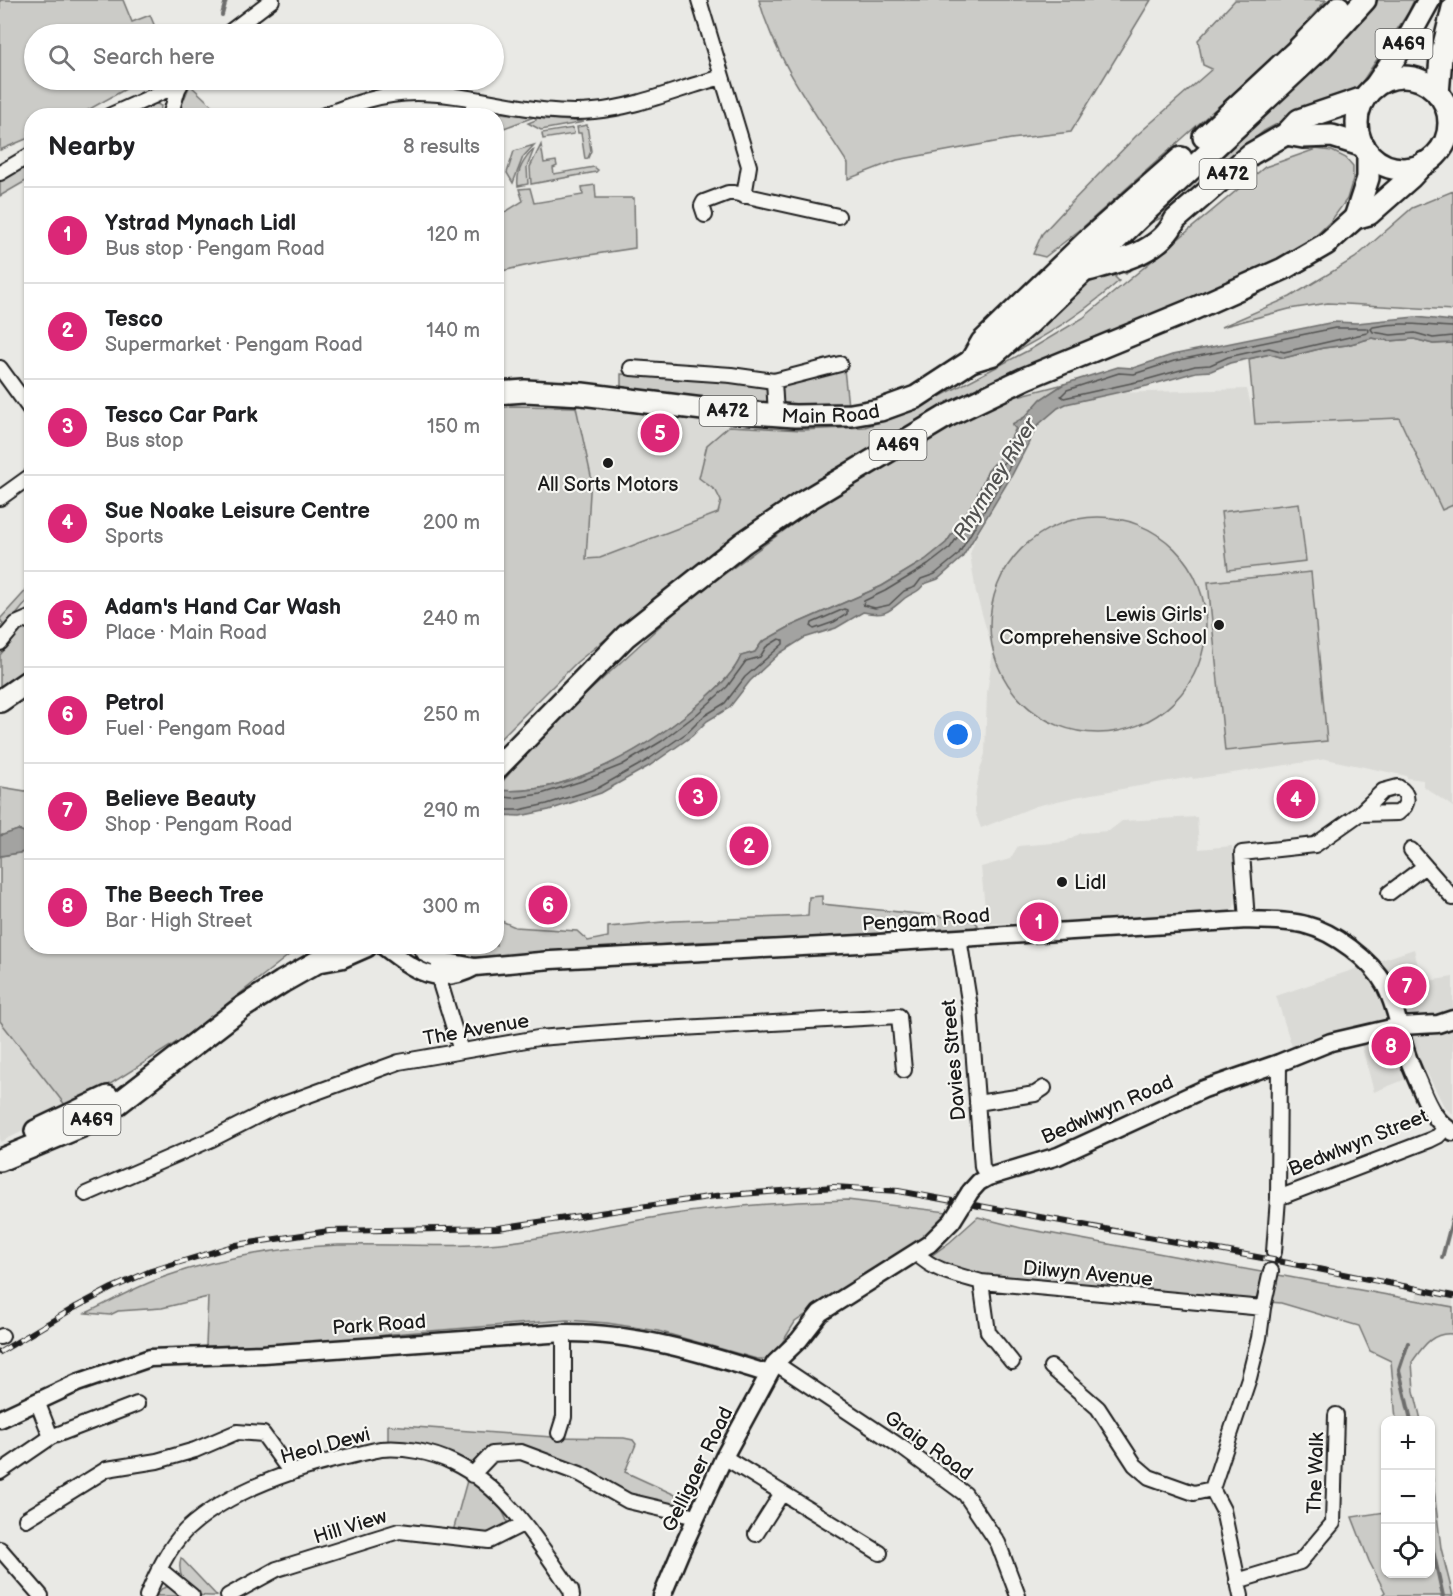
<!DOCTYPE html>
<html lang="en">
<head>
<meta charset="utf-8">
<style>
  :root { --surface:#fff; --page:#f6f6f6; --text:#202124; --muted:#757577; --line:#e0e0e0; --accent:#db2777 }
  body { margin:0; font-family:"Balsamiq Sans",sans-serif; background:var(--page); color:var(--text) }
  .controls { position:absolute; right:18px; bottom:18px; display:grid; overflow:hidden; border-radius:12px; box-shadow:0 2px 4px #0004 }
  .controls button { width:54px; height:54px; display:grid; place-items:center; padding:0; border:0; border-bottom:2px solid var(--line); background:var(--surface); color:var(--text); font:30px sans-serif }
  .you { position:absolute; left:958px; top:735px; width:21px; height:21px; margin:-15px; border:4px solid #fff; border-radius:50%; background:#1a73e8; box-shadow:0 0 0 9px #1a73e833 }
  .badge { display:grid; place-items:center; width:39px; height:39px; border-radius:50%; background:var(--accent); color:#fff; font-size:20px; font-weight:700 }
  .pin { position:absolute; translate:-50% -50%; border:3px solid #fff; box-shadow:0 2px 6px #0006 }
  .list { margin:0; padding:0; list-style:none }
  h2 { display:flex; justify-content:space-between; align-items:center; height:78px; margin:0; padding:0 24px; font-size:26px }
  h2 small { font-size:20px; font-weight:400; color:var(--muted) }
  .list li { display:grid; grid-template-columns:39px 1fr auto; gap:18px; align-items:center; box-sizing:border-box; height:96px; padding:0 24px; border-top:2px solid var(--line) }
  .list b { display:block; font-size:22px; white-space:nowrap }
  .list p { margin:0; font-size:20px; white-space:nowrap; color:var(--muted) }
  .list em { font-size:20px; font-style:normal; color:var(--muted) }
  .icon { flex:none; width:33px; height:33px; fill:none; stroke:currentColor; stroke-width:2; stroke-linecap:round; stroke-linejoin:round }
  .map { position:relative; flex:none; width:1453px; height:1596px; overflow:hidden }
  .search { position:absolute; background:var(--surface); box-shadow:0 2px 4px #0004; left:24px; top:24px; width:480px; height:66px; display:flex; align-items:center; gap:15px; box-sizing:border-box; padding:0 21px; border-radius:33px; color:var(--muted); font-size:22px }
  .panel { position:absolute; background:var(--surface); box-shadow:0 2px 4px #0004; left:24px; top:108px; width:480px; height:846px; border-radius:24px }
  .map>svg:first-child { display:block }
</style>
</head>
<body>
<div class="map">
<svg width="1453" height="1596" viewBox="0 0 1453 1596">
  <rect width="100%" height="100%" fill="#e9e9e5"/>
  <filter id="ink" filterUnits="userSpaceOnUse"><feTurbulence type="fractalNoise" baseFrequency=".0167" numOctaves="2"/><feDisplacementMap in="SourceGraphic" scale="12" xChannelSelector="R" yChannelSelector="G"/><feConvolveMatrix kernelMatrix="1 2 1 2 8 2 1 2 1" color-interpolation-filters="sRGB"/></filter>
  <g filter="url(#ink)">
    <path fill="#dadad6" d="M 1247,389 L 1255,421 L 1412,400 L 1453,489 L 1453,807 L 1423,786 L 1423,780 L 1407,778 L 1407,776 L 1326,759 L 1193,779 L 1192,777 L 1075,797 L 1036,806 L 981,828 L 975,812 L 975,798 L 979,773 L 985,754 L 987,693 L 993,652 L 976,593 L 970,554 L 975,539 L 1012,475 L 1038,425 L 1058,408 L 1066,404 L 1116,393 Z
      M 576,407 L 669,416 L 729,426 L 707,445 L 716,491 L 721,501 L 718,513 L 600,558 L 586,560 L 591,476 Z
      M 1197,817 L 1199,849 L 1232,846 L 1236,894 L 1234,907 L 1230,912 L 1181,917 L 980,924 L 985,909 L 981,867 L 1010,859 L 1018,846 L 1065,842 L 1081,833 L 1109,831 L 1122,821 Z
      M 1414,949 L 1422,982 L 1453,977 L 1453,1114 L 1445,1108 L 1426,1071 L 1374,1092 L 1358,1032 L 1293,1050 L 1276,996 Z
      M 0,1021 L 69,1110 L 0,1142 Z
      M 1419,1286 L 1453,1292 L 1453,1307 L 1416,1299 Z"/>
    <path fill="#cbcbc7" stroke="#747472" stroke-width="1.5" d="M 0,0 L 123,0 L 132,22 L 150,15 L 158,34 L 34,34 L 34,80 L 142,80 L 79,115 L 32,116 L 31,137 L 0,150 Z
      M 759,0 L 1151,0 L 1071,132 L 1011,139 L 897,160 L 848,179 L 848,164 C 814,111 776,61 759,0 Z
      M 1235,0 L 1326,0 L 1287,45 L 1081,229 L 1045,257 L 1033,254 L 1042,234 L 1069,205 L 1136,136 L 1212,69 L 1203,65 L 1198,40 Z
      M 1371,0 L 1414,0 L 1408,13 L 1360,85 L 1337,99 L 1305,109 L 1264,131 L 1215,171 L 1163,217 L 1146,225 Z
      M 190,85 L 222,115 L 177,116 Z
      M 155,103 L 161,106 L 160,115 L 128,115 Z
      M 502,113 L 534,117 L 504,128 L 500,118 L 497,119 L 495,115 Z
      M 536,118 L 584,122 L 541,130 L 528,123 L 536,120 Z
      M 587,125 L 591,151 L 588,158 L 585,159 L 581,133 L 578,133 L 577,127 Z
      M 573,128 L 574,134 L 543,139 L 542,133 Z
      M 534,145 L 523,157 L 513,183 L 507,173 L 514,151 Z
      M 541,145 L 544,163 L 556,161 L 557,166 L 553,168 L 554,174 L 594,167 L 598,170 L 596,172 L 531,184 L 530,167 Z
      M 534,149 L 527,167 L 528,184 L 518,186 C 516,172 524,159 534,149 Z
      M 1316,149 L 1332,151 L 1346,158 L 1353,166 L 1353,179 L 1347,199 L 1331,221 L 1310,241 L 1292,253 L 1202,297 L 1076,345 L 958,401 L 828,473 L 778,508 L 652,602 L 577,662 L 497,742 L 497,409 L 511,406 L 576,407 L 591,476 L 586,559 L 600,558 L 718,513 L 721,501 L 716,491 L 699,478 L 707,445 L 729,426 L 802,430 L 865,427 L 914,410 L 1031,349 L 1083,318 L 1265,167 Z
      M 31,161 L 31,178 L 0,196 L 0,180 Z
      M 595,185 L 596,198 L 634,198 L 635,248 L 543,262 L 497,272 L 497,235 L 502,232 L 497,222 L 497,217 L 523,201 L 519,189 L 530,188 L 534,203 L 583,195 L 582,187 Z
      M 1453,191 L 1453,310 L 1328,303 L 1289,309 L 1221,327 L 1290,297 L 1355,258 L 1412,208 Z
      M 1127,266 L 1129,271 L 1126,274 L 1121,271 L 1115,277 L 1119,281 C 1069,326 1022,349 963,379 L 1073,289 L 1094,277 Z
      M 1372,338 L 1390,341 L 1414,339 L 1433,344 L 1453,343 L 1453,505 L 1442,510 L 1399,418 L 1255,424 L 1249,359 L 1270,354 L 1284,358 L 1323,348 L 1347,345 Z
      M 844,369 L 848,406 L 783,408 L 779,403 L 781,387 L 789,382 Z
      M 621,374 L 748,382 L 766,387 L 770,398 L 767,406 L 621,392 Z
      M 1064,384 L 1041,399 L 1025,417 L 1012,424 L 1016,428 L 1003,454 L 988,471 L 975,500 L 946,543 L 925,560 L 882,586 L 791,626 L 762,642 L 755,652 L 741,656 C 734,673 719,686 706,698 C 655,744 567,798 497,790 L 497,788 L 545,732 L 686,602 L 841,489 L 962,421 L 1006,399 Z
      M 1299,503 L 1306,561 L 1228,570 L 1221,512 Z
      M990 625a108 108 0 1 1 216 0a108 108 0 1 1-216 0Z
      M 1311,572 L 1327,741 L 1225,751 L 1208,582 Z
      M 31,585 L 31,597 L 0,634 L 0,627 L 3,624 L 0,619 Z
      M 31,628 L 31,665 L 0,690 L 0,655 L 22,629 Z
      M 1,787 L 31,792 L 31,828 L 24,832 L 18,830 L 0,836 Z
      M 31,851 L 32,946 L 297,947 L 289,955 L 185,1037 L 69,1110 L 0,1021 L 0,856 Z
      M 822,896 L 822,904 L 938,916 L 974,921 L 978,925 L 975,928 L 934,933 L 696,942 L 504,957 L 456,958 L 432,947 L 496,946 L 497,919 L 515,927 L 577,931 L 588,941 L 608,937 L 608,927 L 674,921 L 808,916 L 809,897 Z
      M 847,1200 L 948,1212 L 947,1214 L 926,1240 L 820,1302 L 817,1307 L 795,1322 L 772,1359 L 757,1359 L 658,1331 L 607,1323 L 567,1320 L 392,1334 L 327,1343 L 206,1346 L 208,1297 L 162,1308 L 118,1311 L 110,1315 L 86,1313 C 112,1301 137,1286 164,1277 C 220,1257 279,1248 338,1245 C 395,1243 453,1249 510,1242 C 561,1235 611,1225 662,1216 C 723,1206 785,1202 847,1200 Z
      M 978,1217 L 1021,1228 L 1453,1307 L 1453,1334 C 1432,1331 1422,1348 1412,1362 L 1414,1391 L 1421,1420 L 1396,1420 L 1391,1361 L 1370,1351 L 1359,1326 L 1281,1303 L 1042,1284 L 975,1274 L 946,1267 L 927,1259 L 950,1242 Z
      M 388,1425 L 552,1437 L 624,1438 L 633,1440 L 636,1444 L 625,1472 L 693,1503 L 689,1507 L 682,1508 L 644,1502 L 522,1450 L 474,1463 L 388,1445 Z
      M 1431,1465 L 1441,1548 L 1453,1596 L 1381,1596 L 1385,1592 L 1369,1561 L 1352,1517 L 1385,1512 L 1386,1574 L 1430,1574 Z
      M 468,1477 C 483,1489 504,1505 508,1525 L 493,1537 L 452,1535 Z
      M 181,1558 L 217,1596 C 211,1596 204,1596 198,1595 C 184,1588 177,1573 181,1558 Z
      M 166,1587 L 173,1587 L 185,1596 L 156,1596 L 161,1589 Z"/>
    <path fill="#a3a3a1" stroke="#6d6d6c" stroke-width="1.5" d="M 1415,317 L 1453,321 L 1453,343 L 1433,344 L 1414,339 L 1390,341 L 1372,338 L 1347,345 L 1323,348 L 1284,358 L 1270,354 L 1230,363 L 1211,371 L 1196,372 L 1147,386 L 1066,404 L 1058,408 L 1038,425 L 1012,475 L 962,558 L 938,579 L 924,584 C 919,593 913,592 905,598 C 888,612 886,617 863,612 L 836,628 L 804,638 L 780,653 L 750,681 L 729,708 L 707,721 L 692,736 L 649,766 L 601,793 L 549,810 L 520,816 L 497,815 L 497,790 C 567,798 655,744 706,698 C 719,686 734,673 741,656 L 755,652 L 762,642 L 791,626 L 882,586 L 925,560 L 946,543 L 975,500 L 988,471 L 1003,454 L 1016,429 L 1012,425 L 1025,417 L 1041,399 L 1064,384 L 1118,367 L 1133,368 L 1172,355 L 1334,322 L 1357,323 Z
      M 31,828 L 31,851 L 0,856 L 0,836 L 18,830 L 24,832 Z"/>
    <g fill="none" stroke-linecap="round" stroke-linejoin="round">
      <path stroke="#525251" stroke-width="1.5" d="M 1453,327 C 1424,326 1403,321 1373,327 L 1371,329 L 1373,332 L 1391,335 L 1415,333 L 1433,338 L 1453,336
        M 1335,328 L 1366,328 L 1369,331 L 1367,333 L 1284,352 L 1269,348 L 1228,357 L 1210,365 L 1195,366 L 1145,380 L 1064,398 L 1061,396 L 1067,390 L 1119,373 L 1134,374 L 1174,361 Z
        M 1009,457 L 1012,456 L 1013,459 L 1007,472 L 958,555 L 935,574 L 921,579 L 915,587 L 904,591 L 889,605 L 875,608 L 863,605 L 864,601 L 885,591 L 928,565 L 950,548 L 980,503 L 993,474 Z
        M 844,609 L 847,610 L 847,614 L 834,622 L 814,629 L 811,627 L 812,623 Z
        M 496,796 L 513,798 L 541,794 L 582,781 L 622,765 L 662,741 L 697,714 L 727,687 L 746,661 L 760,657 L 766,647 L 779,639 L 783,640 L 783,644 L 745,677 L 725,703 L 704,716 L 688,732 L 646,761 L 598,788 L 547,804 L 519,810 L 496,810"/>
      <path stroke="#6d6d6c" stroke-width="4" d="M 222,15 L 226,0
        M 1442,1258 L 1453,1217
        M 1408,1343 L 1399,1370 L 1411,1420
        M 1430,1537 L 1443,1596"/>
      <g stroke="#1c1c1c" stroke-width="18">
        <path id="minor" d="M 699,0 L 749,166 L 744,196
          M 227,34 L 272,0
          M 109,116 L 171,88 L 178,89
          M 170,116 L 178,89 L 183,80
          M 322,116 C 352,104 383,93 416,93 C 475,93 534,117 594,111 C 638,107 680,88 722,77
          M 473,116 L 473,99
          M 0,173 L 32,154
          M 705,215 L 702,206 L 704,202 L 728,193 L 734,193 L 838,216
          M 0,368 L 32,412
          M 631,368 L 731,375 L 774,381 L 840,364
          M 774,381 L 776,414
          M 0,498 L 32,475
          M 0,643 L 16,624 L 32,617
          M 1411,850 L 1453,898
          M 1389,893 L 1425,866
          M 1247,920 L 1242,853 L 1315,845 L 1359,814 L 1383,791 L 1398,787 C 1410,794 1409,805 1398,813 L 1359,814
          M 959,938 L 970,1007 L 982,1167 L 988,1177
          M 439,966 L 441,986 L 461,1051
          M 977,1103 L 1035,1094 L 1044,1088
          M 86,1194 L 212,1139 L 273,1108 L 399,1062 L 538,1038 L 628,1031 L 899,1016 L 904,1070
          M 1278,1198 L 1430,1140 L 1438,1136 L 1446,1128
          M 1274,1252 L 1278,1198 L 1279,1063
          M 917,1254 C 934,1271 957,1275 981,1282 L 1263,1308
          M 981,1282 L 988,1332 L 1012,1362
          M 0,1337 L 2,1336
          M 775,1363 L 904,1449 L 965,1494 L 998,1543 L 1018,1596
          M 1051,1367 L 1098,1408 L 1135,1465 L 1149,1477 L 1194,1493 L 1212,1489 L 1249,1378 L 1259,1338 L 1263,1308 L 1271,1271
          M 37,1401 L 51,1437
          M 559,1433 L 564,1417 L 564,1333
          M 724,1457 L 880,1553
          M 0,1472 L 51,1437 L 137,1404
          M 472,1475 L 492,1454 L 521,1452 L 580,1474 L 628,1501 L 696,1517
          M 1212,1489 L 1223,1510 L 1241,1596
          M 26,1519 L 107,1469 L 157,1461 L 195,1450 L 237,1432 L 263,1434 L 291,1473
          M 756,1534 L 782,1493
          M 0,1549 L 41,1596
          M 159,1569 L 192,1596
          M 1237,1581 L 1300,1562 L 1333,1523 L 1336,1415
          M 147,1596 C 157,1573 168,1548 186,1530 C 228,1491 291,1470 346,1457 C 357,1455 369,1451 381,1449 C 404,1447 431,1452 452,1462 C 505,1487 539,1543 571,1590 L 572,1596
          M 228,1596 L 277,1569 L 399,1531 L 489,1541 L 523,1524"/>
      </g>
      <g stroke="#1c1c1c" stroke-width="21">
        <path id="tertiary" d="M 383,946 C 414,970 437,988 475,967
          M 421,946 L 426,954 L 442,961 L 475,967 L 551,960 L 879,943 L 1247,920 C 1266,921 1288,920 1306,925 C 1334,932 1371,960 1385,985 C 1393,1001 1398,1020 1402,1037 C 1405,1055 1414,1072 1421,1089 C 1428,1106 1436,1123 1453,1132
          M 970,1192 L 979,1182 L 988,1177 L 1058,1156 L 1204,1089 L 1279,1063 L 1331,1042 L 1400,1026 L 1438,1024 L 1453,1019
          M 0,1419 L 77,1383 L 150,1358 L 263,1354 L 564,1333 C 634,1332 702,1353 769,1374
          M 662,1596 L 680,1553 L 724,1457 L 775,1363 L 799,1340 L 820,1313 L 929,1244"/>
      </g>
      <g stroke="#1c1c1c" stroke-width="26">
        <g id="primary">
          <circle cx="1403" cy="123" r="46"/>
          <path d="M 1376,85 L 1408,38 L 1429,0"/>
          <path d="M 1438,94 L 1441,57 L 1453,8"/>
          <path d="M 1286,134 L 1303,137 L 1332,136 L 1364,146"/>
          <path d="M 1204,137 L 1294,53 L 1339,7"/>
          <path d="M 1355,218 L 1368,178 L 1368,153"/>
          <path d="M 1088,270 C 1119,261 1161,252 1175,220 L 1251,154 L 1286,134 L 1299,120 L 1364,98"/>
          <path d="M 971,361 L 982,342 L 1089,239 L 1181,158"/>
          <path id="s1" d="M 496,393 L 525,391 L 582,394 L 711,410 L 795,416 L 851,415 L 880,410 L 916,397 L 971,361 L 994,354 L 1031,322 L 1144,213 L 1321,48 L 1365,0"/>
          <path d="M 0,701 L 32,679"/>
          <path d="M 496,769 L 626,636 L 743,543 L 800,504 L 947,416 L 1026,378 L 1189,311 L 1283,269 L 1326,244 L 1355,218 L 1369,214 L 1411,177 L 1424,163"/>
          <path d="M 36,1131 L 108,1097"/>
          <path d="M 0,1160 L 82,1126 L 111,1109 L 243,1007 L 282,982 L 319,961 L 341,957 L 366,946"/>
        </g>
      </g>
      <use href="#minor" stroke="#f6f6f2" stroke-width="14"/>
      <use href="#tertiary" stroke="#f6f6f2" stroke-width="16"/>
      <use href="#primary" stroke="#f6f6f2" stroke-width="21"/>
      <g stroke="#1c1c1c" stroke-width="6">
        <path id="rail" d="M 0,1352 L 74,1308 L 112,1288 L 151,1271 L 236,1245 L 329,1231 L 498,1228 L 715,1196 L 834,1187 L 898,1191 L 1273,1260 L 1453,1296"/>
      </g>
      <use href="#rail" stroke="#f6f6f2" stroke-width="4" stroke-dasharray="11" stroke-linecap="butt"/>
      <g stroke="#1c1c1c" stroke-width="21" stroke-linecap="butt">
        <path id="tertiary-bridge" d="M 929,1244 L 952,1221 L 970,1192"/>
      </g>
      <use href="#tertiary-bridge" stroke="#f6f6f2" stroke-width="16"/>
    </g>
  </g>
  <g fill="#1c1c1c" stroke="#f6f6f2" stroke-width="2">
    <circle cx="608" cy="463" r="6"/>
    <circle cx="1219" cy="625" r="6"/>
    <circle cx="1062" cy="882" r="6"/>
  </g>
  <g text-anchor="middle" stroke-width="4.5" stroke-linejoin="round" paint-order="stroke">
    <g fill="#f6f6f2" stroke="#5d5d5c" stroke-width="1.5">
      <rect x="1375.5" y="29" width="57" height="30" rx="4.5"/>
      <rect x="1199.5" y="159" width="57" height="30" rx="4.5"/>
      <rect x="699.5" y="396" width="57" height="30" rx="4.5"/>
      <rect x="869.5" y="430" width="57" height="30" rx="4.5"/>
      <rect x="63.5" y="1105" width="57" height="30" rx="4.5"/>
    </g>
    <g font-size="18" font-weight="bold" fill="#1c1c1c">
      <text x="1404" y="50">A469</text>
      <text x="1228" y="180">A472</text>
      <text x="728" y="417">A472</text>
      <text x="898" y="451">A469</text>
      <text x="92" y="1126">A469</text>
    </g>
    <g font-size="20" fill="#1c1c1c" stroke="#f6f6f2">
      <text dy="7" stroke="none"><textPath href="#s1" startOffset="336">Main Road</textPath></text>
      <text transform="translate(926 919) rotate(-4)" y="7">Pengam Road</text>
      <text transform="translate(476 1029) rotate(-10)" y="7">The Avenue</text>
      <text transform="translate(953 1060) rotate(-95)" y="7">Davies Street</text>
      <text transform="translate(1107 1109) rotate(-24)" y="7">Bedwlwyn Road</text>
      <text transform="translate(1358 1142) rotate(-22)" y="7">Bedwlwyn Street</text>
      <text transform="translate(1088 1273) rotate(5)" y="7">Dilwyn Avenue</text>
      <text transform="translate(379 1324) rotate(-4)" y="7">Park Road</text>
      <text transform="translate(325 1445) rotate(-15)" y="7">Heol Dewi</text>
      <text transform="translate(929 1445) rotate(36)" y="7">Graig Road</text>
      <text transform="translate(697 1469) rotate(-64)" y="7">Gelligaer Road</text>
      <text transform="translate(1315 1473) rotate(-88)" y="7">The Walk</text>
      <text transform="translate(350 1526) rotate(-17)" y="7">Hill View</text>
    </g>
    <g font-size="20" fill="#1c1c1c" stroke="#f6f6f2">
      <text x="608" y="491">All Sorts Motors</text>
      <text x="1207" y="621" text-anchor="end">Lewis Girls'<tspan x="1207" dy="23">Comprehensive School</tspan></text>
      <text x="1074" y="889" text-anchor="start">Lidl</text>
    </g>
    <g font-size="21" font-style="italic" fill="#525251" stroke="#f6f6f2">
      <text transform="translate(995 479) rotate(-58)" y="7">Rhymney River</text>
    </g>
  </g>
</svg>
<div class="controls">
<button>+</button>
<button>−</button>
<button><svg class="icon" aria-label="locate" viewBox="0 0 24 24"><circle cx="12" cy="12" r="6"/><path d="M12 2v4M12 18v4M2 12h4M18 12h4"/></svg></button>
</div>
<div class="you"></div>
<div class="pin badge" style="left:1039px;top:922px">1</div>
<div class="pin badge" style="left:749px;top:846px">2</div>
<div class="pin badge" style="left:698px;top:797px">3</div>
<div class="pin badge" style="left:1296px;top:799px">4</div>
<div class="pin badge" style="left:660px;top:433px">5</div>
<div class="pin badge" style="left:548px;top:905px">6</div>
<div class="pin badge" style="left:1407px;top:986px">7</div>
<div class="pin badge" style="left:1391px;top:1046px">8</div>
<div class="search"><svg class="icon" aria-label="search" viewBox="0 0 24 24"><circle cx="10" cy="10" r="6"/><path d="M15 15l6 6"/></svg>Search here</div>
<section class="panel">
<h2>Nearby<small>8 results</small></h2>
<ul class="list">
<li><span class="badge">1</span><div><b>Ystrad Mynach Lidl</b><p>Bus stop · Pengam Road</p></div><em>120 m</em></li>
<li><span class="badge">2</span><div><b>Tesco</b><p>Supermarket · Pengam Road</p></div><em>140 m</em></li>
<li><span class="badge">3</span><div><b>Tesco Car Park</b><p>Bus stop</p></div><em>150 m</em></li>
<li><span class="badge">4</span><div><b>Sue Noake Leisure Centre</b><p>Sports</p></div><em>200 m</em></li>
<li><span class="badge">5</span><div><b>Adam's Hand Car Wash</b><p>Place · Main Road</p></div><em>240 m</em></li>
<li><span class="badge">6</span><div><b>Petrol</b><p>Fuel · Pengam Road</p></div><em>250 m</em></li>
<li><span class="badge">7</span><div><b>Believe Beauty</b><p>Shop · Pengam Road</p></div><em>290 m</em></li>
<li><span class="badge">8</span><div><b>The Beech Tree</b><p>Bar · High Street</p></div><em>300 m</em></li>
</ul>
</section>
</div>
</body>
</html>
